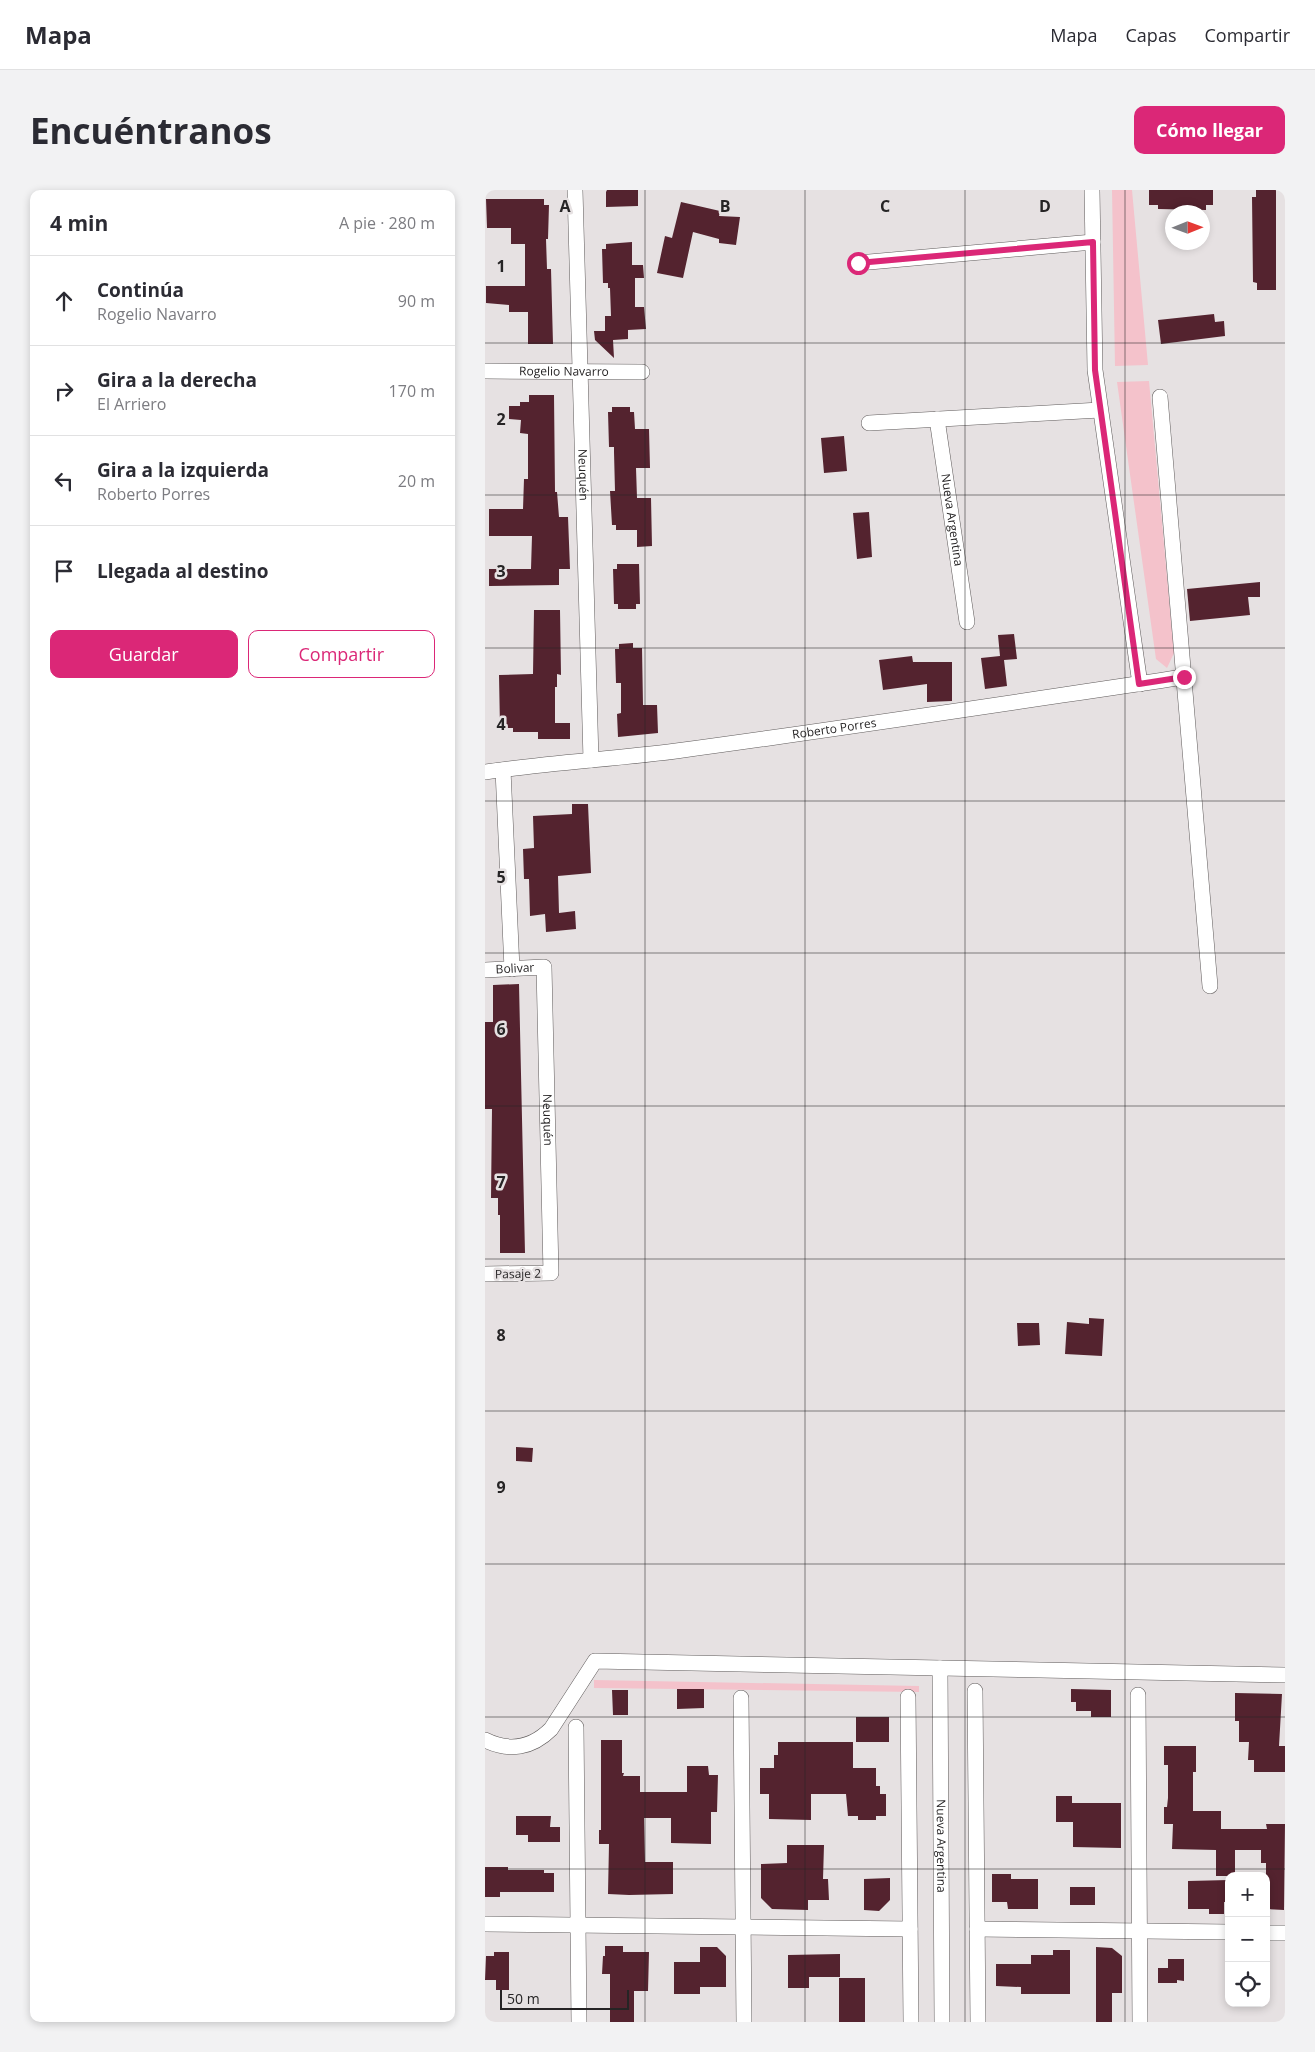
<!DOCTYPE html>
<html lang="es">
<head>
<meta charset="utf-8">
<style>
  :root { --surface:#fff; --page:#f2f2f3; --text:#2b2b33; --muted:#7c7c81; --line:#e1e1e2; --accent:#db2777 }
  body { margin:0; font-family:"Open Sans",sans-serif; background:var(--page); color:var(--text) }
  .controls { position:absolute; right:15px; bottom:15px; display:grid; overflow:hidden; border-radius:10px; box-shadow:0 2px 8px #0003 }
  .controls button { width:45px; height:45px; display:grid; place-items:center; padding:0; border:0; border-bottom:1px solid var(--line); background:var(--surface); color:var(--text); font:25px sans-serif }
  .compass { position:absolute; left:680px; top:15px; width:45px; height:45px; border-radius:50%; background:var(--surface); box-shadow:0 2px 8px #0003; rotate:89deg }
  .scale { position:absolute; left:15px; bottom:12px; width:129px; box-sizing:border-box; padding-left:5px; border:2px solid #262425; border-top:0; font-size:14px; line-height:18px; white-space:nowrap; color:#262425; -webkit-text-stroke:4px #e6e1e2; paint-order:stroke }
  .stop { position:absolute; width:15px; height:15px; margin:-11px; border:4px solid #db2777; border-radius:50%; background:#fff }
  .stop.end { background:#db2777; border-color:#fff; box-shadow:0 1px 5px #0008 }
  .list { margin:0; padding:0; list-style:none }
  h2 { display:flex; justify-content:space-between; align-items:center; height:65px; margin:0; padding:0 20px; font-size:21px }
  h2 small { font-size:16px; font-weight:400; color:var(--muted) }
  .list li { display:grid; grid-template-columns:32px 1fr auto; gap:15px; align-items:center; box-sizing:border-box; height:90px; padding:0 20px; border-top:1px solid var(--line) }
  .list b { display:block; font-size:19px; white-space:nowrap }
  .list p { margin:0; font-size:16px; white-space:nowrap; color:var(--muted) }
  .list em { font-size:16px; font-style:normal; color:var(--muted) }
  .actions { display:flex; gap:10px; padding:15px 20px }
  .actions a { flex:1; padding:11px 0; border:1px solid var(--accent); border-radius:10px; text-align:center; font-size:18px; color:var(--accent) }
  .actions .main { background:var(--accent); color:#fff }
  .icon { flex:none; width:28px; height:28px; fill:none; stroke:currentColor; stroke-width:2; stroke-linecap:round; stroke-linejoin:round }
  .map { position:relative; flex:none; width:800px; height:1832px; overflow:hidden; border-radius:10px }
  header { display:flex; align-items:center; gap:30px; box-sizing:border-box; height:70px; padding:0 25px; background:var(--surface); border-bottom:1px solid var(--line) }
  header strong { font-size:24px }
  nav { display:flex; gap:28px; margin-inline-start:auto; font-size:18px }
  .intro { display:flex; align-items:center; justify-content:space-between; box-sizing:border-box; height:120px; padding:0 30px }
  h1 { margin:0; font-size:35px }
  .button { padding:12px 22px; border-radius:10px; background:var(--accent); color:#fff; font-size:18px; font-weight:700 }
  main { display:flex; gap:30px; padding:0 30px }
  aside { flex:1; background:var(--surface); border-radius:10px; box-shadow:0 2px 8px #0003 }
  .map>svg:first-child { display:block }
</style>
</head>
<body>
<header>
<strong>Mapa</strong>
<nav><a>Mapa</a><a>Capas</a><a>Compartir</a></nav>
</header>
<div class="intro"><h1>Encuéntranos</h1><a class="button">Cómo llegar</a></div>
<main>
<aside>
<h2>4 min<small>A pie · 280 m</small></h2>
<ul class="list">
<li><svg class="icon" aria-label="ahead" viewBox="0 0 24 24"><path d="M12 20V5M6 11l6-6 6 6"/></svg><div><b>Continúa</b><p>Rogelio Navarro</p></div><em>90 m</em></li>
<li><svg class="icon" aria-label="right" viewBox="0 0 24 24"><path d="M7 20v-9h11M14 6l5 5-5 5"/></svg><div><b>Gira a la derecha</b><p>El Arriero</p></div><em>170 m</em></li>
<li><svg class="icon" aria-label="left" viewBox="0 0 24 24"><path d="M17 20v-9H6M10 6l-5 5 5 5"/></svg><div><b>Gira a la izquierda</b><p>Roberto Porres</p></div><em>20 m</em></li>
<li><svg class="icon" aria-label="arrive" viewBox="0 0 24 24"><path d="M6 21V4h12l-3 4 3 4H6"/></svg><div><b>Llegada al destino</b></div></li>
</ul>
<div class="actions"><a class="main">Guardar</a><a>Compartir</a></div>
</aside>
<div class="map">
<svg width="800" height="1832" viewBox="0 0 800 1832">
  <rect width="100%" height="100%" fill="#e6e1e2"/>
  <path fill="#f4c2cb" d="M 627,0 L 647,0 L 663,175 L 630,176 Z
    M 664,191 L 689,463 L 682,478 L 671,469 L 632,192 Z
    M 109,1490 L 434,1496 L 434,1502 L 109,1498 Z"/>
  <path fill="#54232f" d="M 122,0 L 153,0 L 153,16 L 121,17 L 121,2 Z
    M 664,0 L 728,0 L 728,15 L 721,15 L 721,20 L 673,19 L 673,15 L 664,15 Z
    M 771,0 L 791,0 L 791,100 L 772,100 L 772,93 L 768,92 L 767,7 L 771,7 Z
    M 1,9 L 59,9 L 59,15 L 64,15 L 63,49 L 61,49 L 62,79 L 66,79 L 68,154 L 43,154 L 43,122 L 24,122 L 24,115 L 1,113 L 1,96 L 40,96 L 40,54 L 26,54 L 26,38 L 2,38 Z
    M 196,12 L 235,21 L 234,26 L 255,27 L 251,55 L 234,53 L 234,49 L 208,42 L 198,88 L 172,83 L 180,46 L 187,48 Z
    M 147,52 L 147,75 L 158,75 L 159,88 L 150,88 L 150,117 L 159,117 L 161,139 L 143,140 L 143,149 L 128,150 L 129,168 L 110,150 L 109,141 L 120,141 L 120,126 L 126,126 L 125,98 L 123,98 L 123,93 L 118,93 L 117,59 L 121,59 L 121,54 Z
    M 729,124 L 730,132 L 739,131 L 740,146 L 676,154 L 673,130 Z
    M 44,205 L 69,205 L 70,302 L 72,302 L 74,327 L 83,327 L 85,379 L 74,379 L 74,395 L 4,396 L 4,379 L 46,379 L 47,346 L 4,346 L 4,319 L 38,319 L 39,289 L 43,289 L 43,244 L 35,243 L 36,230 L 24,229 L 24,216 L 35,216 L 35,212 L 44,212 Z
    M 127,217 L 145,217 L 145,222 L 149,222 L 150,239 L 164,239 L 165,278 L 151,278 L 152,308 L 166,308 L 167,356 L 152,357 L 152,340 L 131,340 L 131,335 L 127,335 L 125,301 L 130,301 L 129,262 L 129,257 L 124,257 L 123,222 L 127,222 Z
    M 359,246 L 362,281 L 339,283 L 336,248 Z
    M 384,322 L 387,367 L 372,369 L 368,323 Z
    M 132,374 L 154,374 L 155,414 L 151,414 L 151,419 L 133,419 L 133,414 L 129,414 L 128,379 L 132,379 Z
    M 775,392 L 775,407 L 763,407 L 765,425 L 705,431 L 702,399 Z
    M 49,420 L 75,420 L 76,485 L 72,484 L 72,497 L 70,497 L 70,533 L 85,533 L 85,549 L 53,549 L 53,542 L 28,542 L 28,538 L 15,538 L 14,485 L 48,484 Z
    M 529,444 L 532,469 L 519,470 L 522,496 L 500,499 L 496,468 L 515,466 L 513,445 Z
    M 148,453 L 148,458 L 157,458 L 158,515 L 172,515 L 173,543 L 133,547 L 132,524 L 136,523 L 136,493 L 131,493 L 130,459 L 134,459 L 134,454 Z
    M 427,466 L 428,472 L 467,472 L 467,511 L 442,512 L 442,494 L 398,500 L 394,470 Z
    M 87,614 L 103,614 L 106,683 L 73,686 L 74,723 L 90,721 L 91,739 L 61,742 L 60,724 L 45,726 L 44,689 L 39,689 L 38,659 L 49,658 L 48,626 L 87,624 Z
    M 34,794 L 40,1063 L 15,1063 L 15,1025 L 13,1025 L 13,1008 L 6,1008 L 7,919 L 0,919 L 0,832 L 8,832 L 8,795 Z
    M 604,1128 L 619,1129 L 617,1166 L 580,1164 L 582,1132 L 604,1134 Z
    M 532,1133 L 554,1133 L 555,1155 L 533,1156 Z
    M 31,1257 L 48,1258 L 47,1272 L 31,1271 Z
    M 192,1499 L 219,1499 L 219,1518 L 192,1519 Z
    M 586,1499 L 626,1500 L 626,1527 L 606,1527 L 606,1521 L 591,1521 L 591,1512 L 586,1512 Z
    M 127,1500 L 143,1500 L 143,1525 L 128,1525 Z
    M 750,1503 L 797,1504 L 794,1556 L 800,1556 L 800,1582 L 769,1582 L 769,1570 L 763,1570 L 764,1552 L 754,1552 L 754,1531 L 750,1531 Z
    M 371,1527 L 404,1527 L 404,1552 L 371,1552 Z
    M 116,1550 L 137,1550 L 137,1583 L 139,1583 L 138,1586 L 155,1586 L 155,1602 L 202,1602 L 202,1576 L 223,1576 L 224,1585 L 233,1585 L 232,1622 L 226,1622 L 226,1654 L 186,1653 L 186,1628 L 159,1628 L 160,1672 L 188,1672 L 188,1704 L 144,1705 L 123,1704 L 124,1654 L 114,1654 L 114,1640 L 116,1640 Z
    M 293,1552 L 368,1552 L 368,1578 L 391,1578 L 391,1596 L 395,1596 L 395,1604 L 401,1604 L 401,1626 L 391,1626 L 391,1630 L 373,1630 L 373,1626 L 363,1626 L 361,1604 L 326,1604 L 326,1630 L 284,1629 L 284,1604 L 275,1604 L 275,1578 L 289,1578 L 289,1565 L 293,1565 Z
    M 679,1556 L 711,1556 L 711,1582 L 708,1582 L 708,1621 L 736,1621 L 736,1639 L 782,1639 L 781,1634 L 800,1634 L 799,1720 L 781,1719 L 781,1673 L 776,1673 L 776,1660 L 750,1660 L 750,1686 L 731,1686 L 731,1660 L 687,1659 L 688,1634 L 679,1634 L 679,1617 L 682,1617 L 683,1608 L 683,1575 L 679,1575 Z
    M 571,1606 L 587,1606 L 587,1613 L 636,1613 L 636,1658 L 588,1657 L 588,1632 L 571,1632 Z
    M 31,1626 L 66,1626 L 65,1637 L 75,1637 L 75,1652 L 43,1652 L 43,1645 L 31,1645 Z
    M 302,1655 L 339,1655 L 338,1689 L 343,1689 L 344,1710 L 323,1710 L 323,1720 L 287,1719 L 276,1708 L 276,1674 L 302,1673 Z
    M 0,1677 L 23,1677 L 23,1680 L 59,1680 L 59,1683 L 69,1683 L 69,1702 L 15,1702 L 15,1707 L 0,1707 Z
    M 507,1684 L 526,1684 L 526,1689 L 553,1689 L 553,1719 L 523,1719 L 522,1712 L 507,1712 Z
    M 405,1688 L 405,1710 L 394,1721 L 379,1720 L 379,1689 Z
    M 744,1690 L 744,1712 L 739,1712 L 739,1724 L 724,1724 L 724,1719 L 703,1719 L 703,1691 Z
    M 585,1697 L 610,1697 L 610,1715 L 585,1715 Z
    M 120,1756 L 138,1756 L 138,1762 L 164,1762 L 163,1801 L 149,1801 L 149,1832 L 125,1832 L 125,1784 L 117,1784 L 118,1766 L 120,1766 Z
    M 215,1757 L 232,1757 L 241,1766 L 241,1797 L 215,1797 L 215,1804 L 189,1804 L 189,1772 L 215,1772 Z
    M 611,1757 L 627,1758 L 637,1766 L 637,1803 L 627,1803 L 627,1832 L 611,1832 Z
    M 568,1760 L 585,1760 L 585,1804 L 536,1804 L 536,1797 L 511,1796 L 511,1774 L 546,1774 L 546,1765 L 568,1765 Z
    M 9,1762 L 24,1762 L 24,1800 L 11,1800 L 11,1790 L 0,1790 L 1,1766 L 9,1766 Z
    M 355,1764 L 355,1787 L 324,1787 L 324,1798 L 303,1798 L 303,1765 Z
    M 683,1769 L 699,1769 L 699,1791 L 692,1790 L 692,1793 L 673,1793 L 673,1778 L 683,1778 Z
    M 354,1788 L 380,1788 L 380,1832 L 354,1832 Z"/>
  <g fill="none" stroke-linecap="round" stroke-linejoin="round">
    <g stroke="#605c5c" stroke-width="16">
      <g id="street">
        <path id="s1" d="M 90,0 L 106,570"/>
        <path d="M 607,0 L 610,180 L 655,494"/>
        <path d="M 373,73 L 608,52"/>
        <path id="s2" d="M 0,181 L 157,182"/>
        <path d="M 675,207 L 725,796"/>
        <path id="s3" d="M 452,229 L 482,432"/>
        <path d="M 384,233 L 615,220"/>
        <path d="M 18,580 L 27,779"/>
        <path id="s4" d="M 0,582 C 63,573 128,569 191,561 C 361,538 530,512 699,487"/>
        <path id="s5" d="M 0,780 L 59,777 L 66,1083 L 0,1084"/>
        <path id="s6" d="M 455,1478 L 457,1832"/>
        <path d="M 490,1501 L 493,1832"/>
        <path d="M 653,1505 L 655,1832"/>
        <path d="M 423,1507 L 426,1832"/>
        <path d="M 256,1508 L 259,1832"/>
        <path d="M 91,1537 L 94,1832"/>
        <path d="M 0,1550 C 24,1562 47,1558 66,1539 L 110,1471 L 800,1485"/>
        <path d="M 0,1734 L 425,1739"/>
        <path d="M 492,1739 L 744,1742"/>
        <path d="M 781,1743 L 800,1743"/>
      </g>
    </g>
    <use href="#street" stroke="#fff" stroke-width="15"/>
  </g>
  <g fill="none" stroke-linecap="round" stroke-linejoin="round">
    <path stroke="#db2777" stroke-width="6" d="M 373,73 L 608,52 L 610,180 L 654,494 L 699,487"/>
  </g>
  <path fill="none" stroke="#262425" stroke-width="1" stroke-opacity="0.55" d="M 160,0 L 160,1832M 320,0 L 320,1832M 480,0 L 480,1832M 640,0 L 640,1832M 0,153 L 800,153M 0,305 L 800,305M 0,458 L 800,458M 0,611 L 800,611M 0,763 L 800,763M 0,916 L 800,916M 0,1069 L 800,1069M 0,1221 L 800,1221M 0,1374 L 800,1374M 0,1527 L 800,1527M 0,1679 L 800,1679"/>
  <g text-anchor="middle" stroke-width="5" stroke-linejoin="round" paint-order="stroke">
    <g font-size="12" fill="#262425" stroke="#e6e1e2">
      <text dy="4" stroke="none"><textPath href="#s2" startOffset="79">Rogelio Navarro</textPath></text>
      <text dy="4" stroke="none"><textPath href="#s1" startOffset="285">Neuquén</textPath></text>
      <text dy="4" stroke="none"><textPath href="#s3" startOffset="102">Nueva Argentina</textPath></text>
      <text dy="4" stroke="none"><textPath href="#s4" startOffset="352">Roberto Porres</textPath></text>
      <text dy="4" stroke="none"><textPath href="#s5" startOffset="30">Bolivar</textPath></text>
      <text dy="4" stroke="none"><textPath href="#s5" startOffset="212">Neuquén</textPath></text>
      <text transform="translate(33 1084) rotate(-1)" y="4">Pasaje 2</text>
      <text dy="4" stroke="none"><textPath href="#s6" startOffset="178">Nueva Argentina</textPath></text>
    </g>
  </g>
  <g font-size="16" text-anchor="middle" font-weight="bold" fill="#262425" stroke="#e6e1e2" stroke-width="5" stroke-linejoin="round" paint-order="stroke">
    <text x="80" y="22">A</text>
    <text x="240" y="22">B</text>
    <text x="400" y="22">C</text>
    <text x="560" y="22">D</text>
    <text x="16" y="82">1</text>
    <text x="16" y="235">2</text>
    <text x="16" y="387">3</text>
    <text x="16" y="540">4</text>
    <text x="16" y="693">5</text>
    <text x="16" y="845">6</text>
    <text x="16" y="998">7</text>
    <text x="16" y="1151">8</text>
    <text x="16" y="1303">9</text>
  </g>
</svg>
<div class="controls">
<button>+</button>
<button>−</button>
<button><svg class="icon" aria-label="locate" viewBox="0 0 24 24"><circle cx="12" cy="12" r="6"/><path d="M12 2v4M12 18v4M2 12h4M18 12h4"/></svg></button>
</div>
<svg class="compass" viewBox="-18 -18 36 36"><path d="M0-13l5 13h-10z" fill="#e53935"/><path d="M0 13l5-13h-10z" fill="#7c7c81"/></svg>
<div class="scale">50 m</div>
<div class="stop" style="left:373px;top:73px"></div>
<div class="stop end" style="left:699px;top:487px"></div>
</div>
</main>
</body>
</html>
